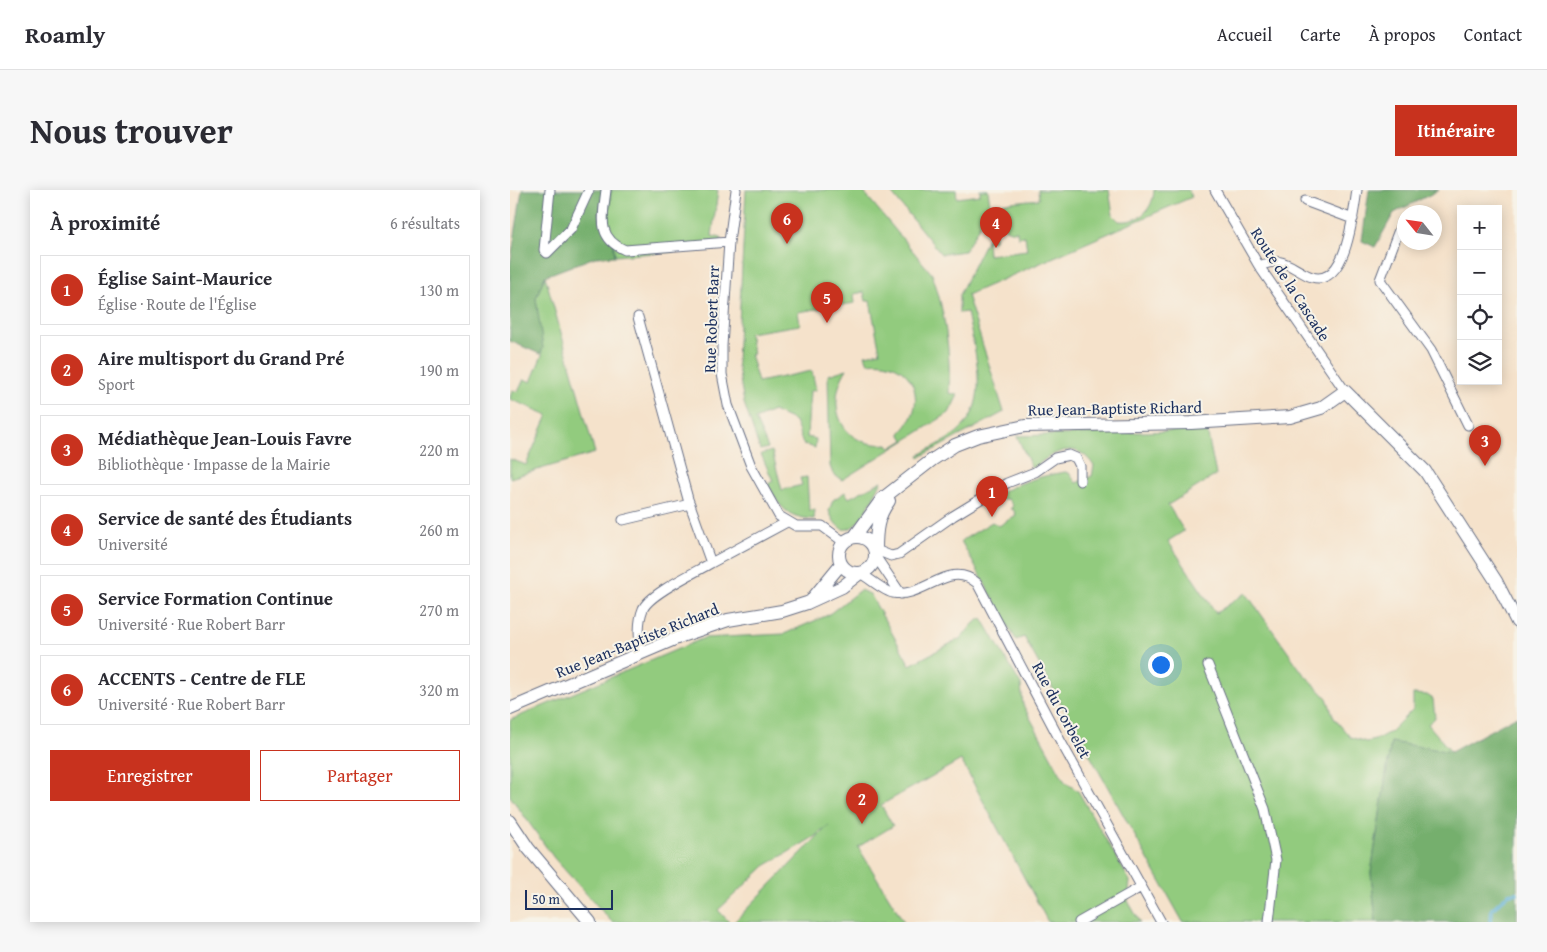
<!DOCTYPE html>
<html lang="fr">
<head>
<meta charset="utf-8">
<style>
  :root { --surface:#fff; --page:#f7f7f7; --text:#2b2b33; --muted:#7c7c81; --line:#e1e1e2; --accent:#c8321e }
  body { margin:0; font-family:"Gentium Book Plus",serif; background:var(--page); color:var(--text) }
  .controls { position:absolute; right:15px; top:15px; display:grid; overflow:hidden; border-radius:0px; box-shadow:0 2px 12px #0003 }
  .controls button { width:45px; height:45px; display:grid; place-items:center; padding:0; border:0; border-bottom:1px solid var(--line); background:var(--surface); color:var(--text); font:25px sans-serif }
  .compass { position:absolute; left:887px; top:15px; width:45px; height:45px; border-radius:50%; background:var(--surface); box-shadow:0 2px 12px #0003; rotate:300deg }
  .scale { position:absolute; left:15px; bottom:12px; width:88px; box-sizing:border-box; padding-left:5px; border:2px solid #1b2f5e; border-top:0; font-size:14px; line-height:18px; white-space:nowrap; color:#1b2f5e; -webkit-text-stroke:4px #f7f3e8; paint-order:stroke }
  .you { position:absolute; left:650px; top:474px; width:18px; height:18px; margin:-12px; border:4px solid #fff; border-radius:50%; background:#1a73e8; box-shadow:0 0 0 8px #1a73e833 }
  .badge { display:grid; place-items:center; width:32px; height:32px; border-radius:50%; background:var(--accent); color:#fff; font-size:16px; font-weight:700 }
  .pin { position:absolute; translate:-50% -41px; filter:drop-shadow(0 1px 2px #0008) }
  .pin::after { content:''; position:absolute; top:26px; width:18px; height:15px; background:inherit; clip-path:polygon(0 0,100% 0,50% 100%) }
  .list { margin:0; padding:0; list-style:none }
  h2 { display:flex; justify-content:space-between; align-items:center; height:65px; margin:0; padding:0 20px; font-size:21px }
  h2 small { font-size:16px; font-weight:400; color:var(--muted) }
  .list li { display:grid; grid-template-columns:32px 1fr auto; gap:15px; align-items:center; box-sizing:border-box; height:70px; margin:0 10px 10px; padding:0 10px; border:1px solid var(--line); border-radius:0px }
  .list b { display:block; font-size:19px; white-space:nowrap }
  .list p { margin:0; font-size:16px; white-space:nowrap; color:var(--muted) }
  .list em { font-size:16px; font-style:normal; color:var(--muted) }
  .actions { display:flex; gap:10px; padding:15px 20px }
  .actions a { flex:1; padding:11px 0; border:1px solid var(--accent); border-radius:0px; text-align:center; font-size:18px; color:var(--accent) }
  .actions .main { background:var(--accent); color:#fff }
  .icon { flex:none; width:28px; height:28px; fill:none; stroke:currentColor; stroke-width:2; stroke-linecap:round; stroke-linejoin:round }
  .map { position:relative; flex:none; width:1007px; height:732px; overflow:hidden; border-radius:0px }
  header { display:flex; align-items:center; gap:30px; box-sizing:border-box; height:70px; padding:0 25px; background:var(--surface); border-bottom:1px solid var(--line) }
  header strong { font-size:24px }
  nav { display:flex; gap:28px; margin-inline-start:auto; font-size:18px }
  .intro { display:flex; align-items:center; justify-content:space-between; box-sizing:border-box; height:120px; padding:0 30px }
  h1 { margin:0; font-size:35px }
  .button { padding:12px 22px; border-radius:0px; background:var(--accent); color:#fff; font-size:18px; font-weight:700 }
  main { display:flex; gap:30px; padding:0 30px }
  aside { flex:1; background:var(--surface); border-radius:0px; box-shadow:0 2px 12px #0003 }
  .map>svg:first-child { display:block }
</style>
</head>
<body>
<header>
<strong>Roamly</strong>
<nav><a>Accueil</a><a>Carte</a><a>À propos</a><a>Contact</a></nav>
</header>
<div class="intro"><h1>Nous trouver</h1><a class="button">Itinéraire</a></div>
<main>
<aside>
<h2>À proximité<small>6 résultats</small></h2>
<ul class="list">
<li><span class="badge">1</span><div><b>Église Saint-Maurice</b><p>Église · Route de l'Église</p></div><em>130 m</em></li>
<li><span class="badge">2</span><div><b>Aire multisport du Grand Pré</b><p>Sport</p></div><em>190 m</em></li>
<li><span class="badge">3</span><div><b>Médiathèque Jean-Louis Favre</b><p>Bibliothèque · Impasse de la Mairie</p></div><em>220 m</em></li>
<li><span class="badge">4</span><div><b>Service de santé des Étudiants</b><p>Université</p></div><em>260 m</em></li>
<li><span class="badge">5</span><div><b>Service Formation Continue</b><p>Université · Rue Robert Barr</p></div><em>270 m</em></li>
<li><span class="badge">6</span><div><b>ACCENTS - Centre de FLE</b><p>Université · Rue Robert Barr</p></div><em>320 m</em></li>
</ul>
<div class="actions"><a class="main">Enregistrer</a><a>Partager</a></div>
</aside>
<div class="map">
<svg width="1007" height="732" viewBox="0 0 1007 732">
  <rect width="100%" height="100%" fill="#f7f3e8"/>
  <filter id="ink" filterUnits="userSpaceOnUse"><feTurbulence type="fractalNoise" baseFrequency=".02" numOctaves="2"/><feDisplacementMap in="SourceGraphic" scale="10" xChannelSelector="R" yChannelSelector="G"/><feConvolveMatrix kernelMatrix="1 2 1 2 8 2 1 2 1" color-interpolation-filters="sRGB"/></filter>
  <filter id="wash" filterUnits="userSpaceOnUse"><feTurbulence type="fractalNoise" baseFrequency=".0096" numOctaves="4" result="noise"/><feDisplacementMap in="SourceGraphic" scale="20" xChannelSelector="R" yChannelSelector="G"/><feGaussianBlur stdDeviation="1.12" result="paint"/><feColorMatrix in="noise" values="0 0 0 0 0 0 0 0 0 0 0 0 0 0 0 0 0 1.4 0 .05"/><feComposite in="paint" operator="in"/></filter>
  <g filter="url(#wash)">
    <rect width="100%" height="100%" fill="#f5e2cb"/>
    <path fill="#92cb7e" stroke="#567d6e" d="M 101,0 L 208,0 L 202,46 L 211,48 L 210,58 L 105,66 L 103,50 L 98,37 Z
      M 236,0 L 352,0 L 422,84 C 435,120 441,165 439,203 L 448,205 L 439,223 L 332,290 L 323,284 L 320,276 L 318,185 L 337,179 C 314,215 331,259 378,254 L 381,258 L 394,250 L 390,243 C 421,213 403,167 358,173 L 355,165 L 370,162 L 360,111 L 356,111 L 354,102 L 344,104 L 345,113 L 288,122 L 290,135 L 239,143 L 243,164 L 240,164 L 248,192 L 302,181 L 306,200 L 300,201 L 297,247 L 306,249 L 305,258 L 293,254 L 285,231 L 263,221 L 245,229 L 258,258 L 250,260 L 234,213 L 227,171 Z
      M 379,0 L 446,0 L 447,8 L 470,5 L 470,0 L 478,0 L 481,22 L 477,22 L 455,61 L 431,64 Z
      M 528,0 L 599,0 L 603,25 L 609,31 C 629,33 643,20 644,0 L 678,0 L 682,7 L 457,105 L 494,222 L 410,267 L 409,265 C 421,258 435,252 446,243 C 483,214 464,161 457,122 L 449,123 L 449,105 L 484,35 L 485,50 L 477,51 L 478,65 L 517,60 L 515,46 L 508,47 L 507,41 C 487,43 493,26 492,13 L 529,9 Z
      M 35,86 L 85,263 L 0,288 L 0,269 L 16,275 L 38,225 L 0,209 L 2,200 L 8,202 L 14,189 L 21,192 L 32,165 L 26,108 Z
      M 697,240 L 706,285 L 658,315 L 674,341 L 658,351 L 706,423 L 736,403 L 792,482 L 817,508 L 824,528 L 840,547 L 856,552 L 865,550 L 880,542 L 903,519 L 903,504 L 917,505 L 923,509 L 925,528 L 918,534 L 941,562 L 881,552 L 861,683 L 866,732 L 673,732 L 514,447 L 506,450 L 451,351 L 482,332 L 489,336 L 506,325 L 503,319 L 500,319 L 503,316 L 498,309 L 488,310 L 484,306 C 508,293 529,286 555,282 L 559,283 L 566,293 L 582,286 L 584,276 C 566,248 543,262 522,279 L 507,246 Z
      M 262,261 L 272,300 L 292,295 L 290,288 L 297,287 L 299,320 L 305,320 L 304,329 C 277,328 269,317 258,294 L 263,291 L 251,264 Z
      M 372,291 C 361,310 338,369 319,321 L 323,310 L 335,302 L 339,308 Z
      M 350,400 L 360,404 L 400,475 L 451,448 L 464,433 L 472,428 L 511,495 L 513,515 L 555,592 L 568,601 L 620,691 L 618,711 L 630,732 L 538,732 L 451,570 L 371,615 L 383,636 L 348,657 L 394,732 L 224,732 L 319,635 L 304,647 L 255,676 L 208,720 L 219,732 L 102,732 L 44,668 L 0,606 L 0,530 L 194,448 L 274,444 L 318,425 Z"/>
    <path fill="#75af6d" stroke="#486f66" d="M 12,0 L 101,0 L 98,37 L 103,50 L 105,66 L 85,67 L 35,86 L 26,108 L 33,158 L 30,164 L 0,151 L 0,76 Z
      M 859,0 L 929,0 L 884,23 L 865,57 L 852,51 Z
      M 1007,526 L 1007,732 L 866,732 L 861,683 L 881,552 L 941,562 Z"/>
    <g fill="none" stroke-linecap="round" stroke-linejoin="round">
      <path stroke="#59add5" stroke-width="4" d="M 981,732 L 982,719 L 999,704 L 1007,703"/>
    </g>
  </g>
  <g filter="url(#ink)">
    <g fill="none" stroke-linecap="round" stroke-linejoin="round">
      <g stroke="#676e84" stroke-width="11">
        <path id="street" d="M 40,0 L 34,60 L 37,63 L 61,39 L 79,0
          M 96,0 C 93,26 86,48 115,60 L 219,52
          M 226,0 L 219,52 L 212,156 L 212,184 L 218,215 L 241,276 L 269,326 L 286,336 L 312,336 L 334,352
          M 705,0 L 749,76 L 835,201
          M 795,11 L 843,29
          M 892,32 L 870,90 L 921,160 L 958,235
          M 749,76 C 773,67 774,73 795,84 C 836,107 843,24 847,0
          M 128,127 L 178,309 L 201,373 C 186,382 139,404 133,419 C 128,431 128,450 132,462
          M 113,330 L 180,314
          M 366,360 L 381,366 L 389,364 L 443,326 L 497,293 L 525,282 L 545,268 L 559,265 L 566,268 L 570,276 L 570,291
          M 366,367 L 391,404
          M 201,373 L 277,332
          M 350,383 C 359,388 375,402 383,403 C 414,409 439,369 467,393 L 551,552 L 651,732
          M 698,475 L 755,619 L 766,670 L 759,732
          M 569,732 L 631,697"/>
      </g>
      <g stroke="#676e84" stroke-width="14">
        <path id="secondary" d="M 345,346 L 372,309 L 422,270 L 445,255 L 468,246 L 515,236 L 681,233 L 780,227 L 811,218 L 835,201 L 915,281 L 986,391 L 1007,432
          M329 365a18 18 0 1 1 36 0a18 18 0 1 1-36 0Z
          M 366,360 C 366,341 367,327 379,311
          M 303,408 L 331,374
          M 0,519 L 174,445 L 218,430 L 272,421 L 297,413 L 332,397 L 350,383
          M 0,631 L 18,658 L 80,732"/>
      </g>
      <use href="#street" stroke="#fff" stroke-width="9"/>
      <use href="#secondary" stroke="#fff" stroke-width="12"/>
    </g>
  </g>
  <g text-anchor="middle" stroke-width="4" stroke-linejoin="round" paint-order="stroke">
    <g font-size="16" fill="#1b2f5e" stroke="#f7f3e8">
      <text transform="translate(781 94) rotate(57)" y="6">Route de la Cascade</text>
      <text transform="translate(201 129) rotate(-88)" y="6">Rue Robert Barr</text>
      <text transform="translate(605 218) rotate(-1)" y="6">Rue Jean-Baptiste Richard</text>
      <text transform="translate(127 450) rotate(-22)" y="6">Rue Jean-Baptiste Richard</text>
      <text transform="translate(552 520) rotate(62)" y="6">Rue du Corbelet</text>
    </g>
  </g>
</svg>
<div class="controls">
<button>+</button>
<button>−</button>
<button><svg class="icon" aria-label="locate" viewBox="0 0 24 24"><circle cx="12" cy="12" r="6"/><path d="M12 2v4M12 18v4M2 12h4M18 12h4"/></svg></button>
<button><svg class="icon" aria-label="layers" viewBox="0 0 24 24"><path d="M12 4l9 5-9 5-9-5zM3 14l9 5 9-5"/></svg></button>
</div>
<svg class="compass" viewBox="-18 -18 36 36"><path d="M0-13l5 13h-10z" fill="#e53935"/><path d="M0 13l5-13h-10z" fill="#7c7c81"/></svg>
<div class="scale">50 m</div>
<div class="you"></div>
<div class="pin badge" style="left:482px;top:327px">1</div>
<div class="pin badge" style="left:352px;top:634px">2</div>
<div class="pin badge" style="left:975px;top:276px">3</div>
<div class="pin badge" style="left:486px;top:58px">4</div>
<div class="pin badge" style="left:317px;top:133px">5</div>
<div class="pin badge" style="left:277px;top:54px">6</div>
</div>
</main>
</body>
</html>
